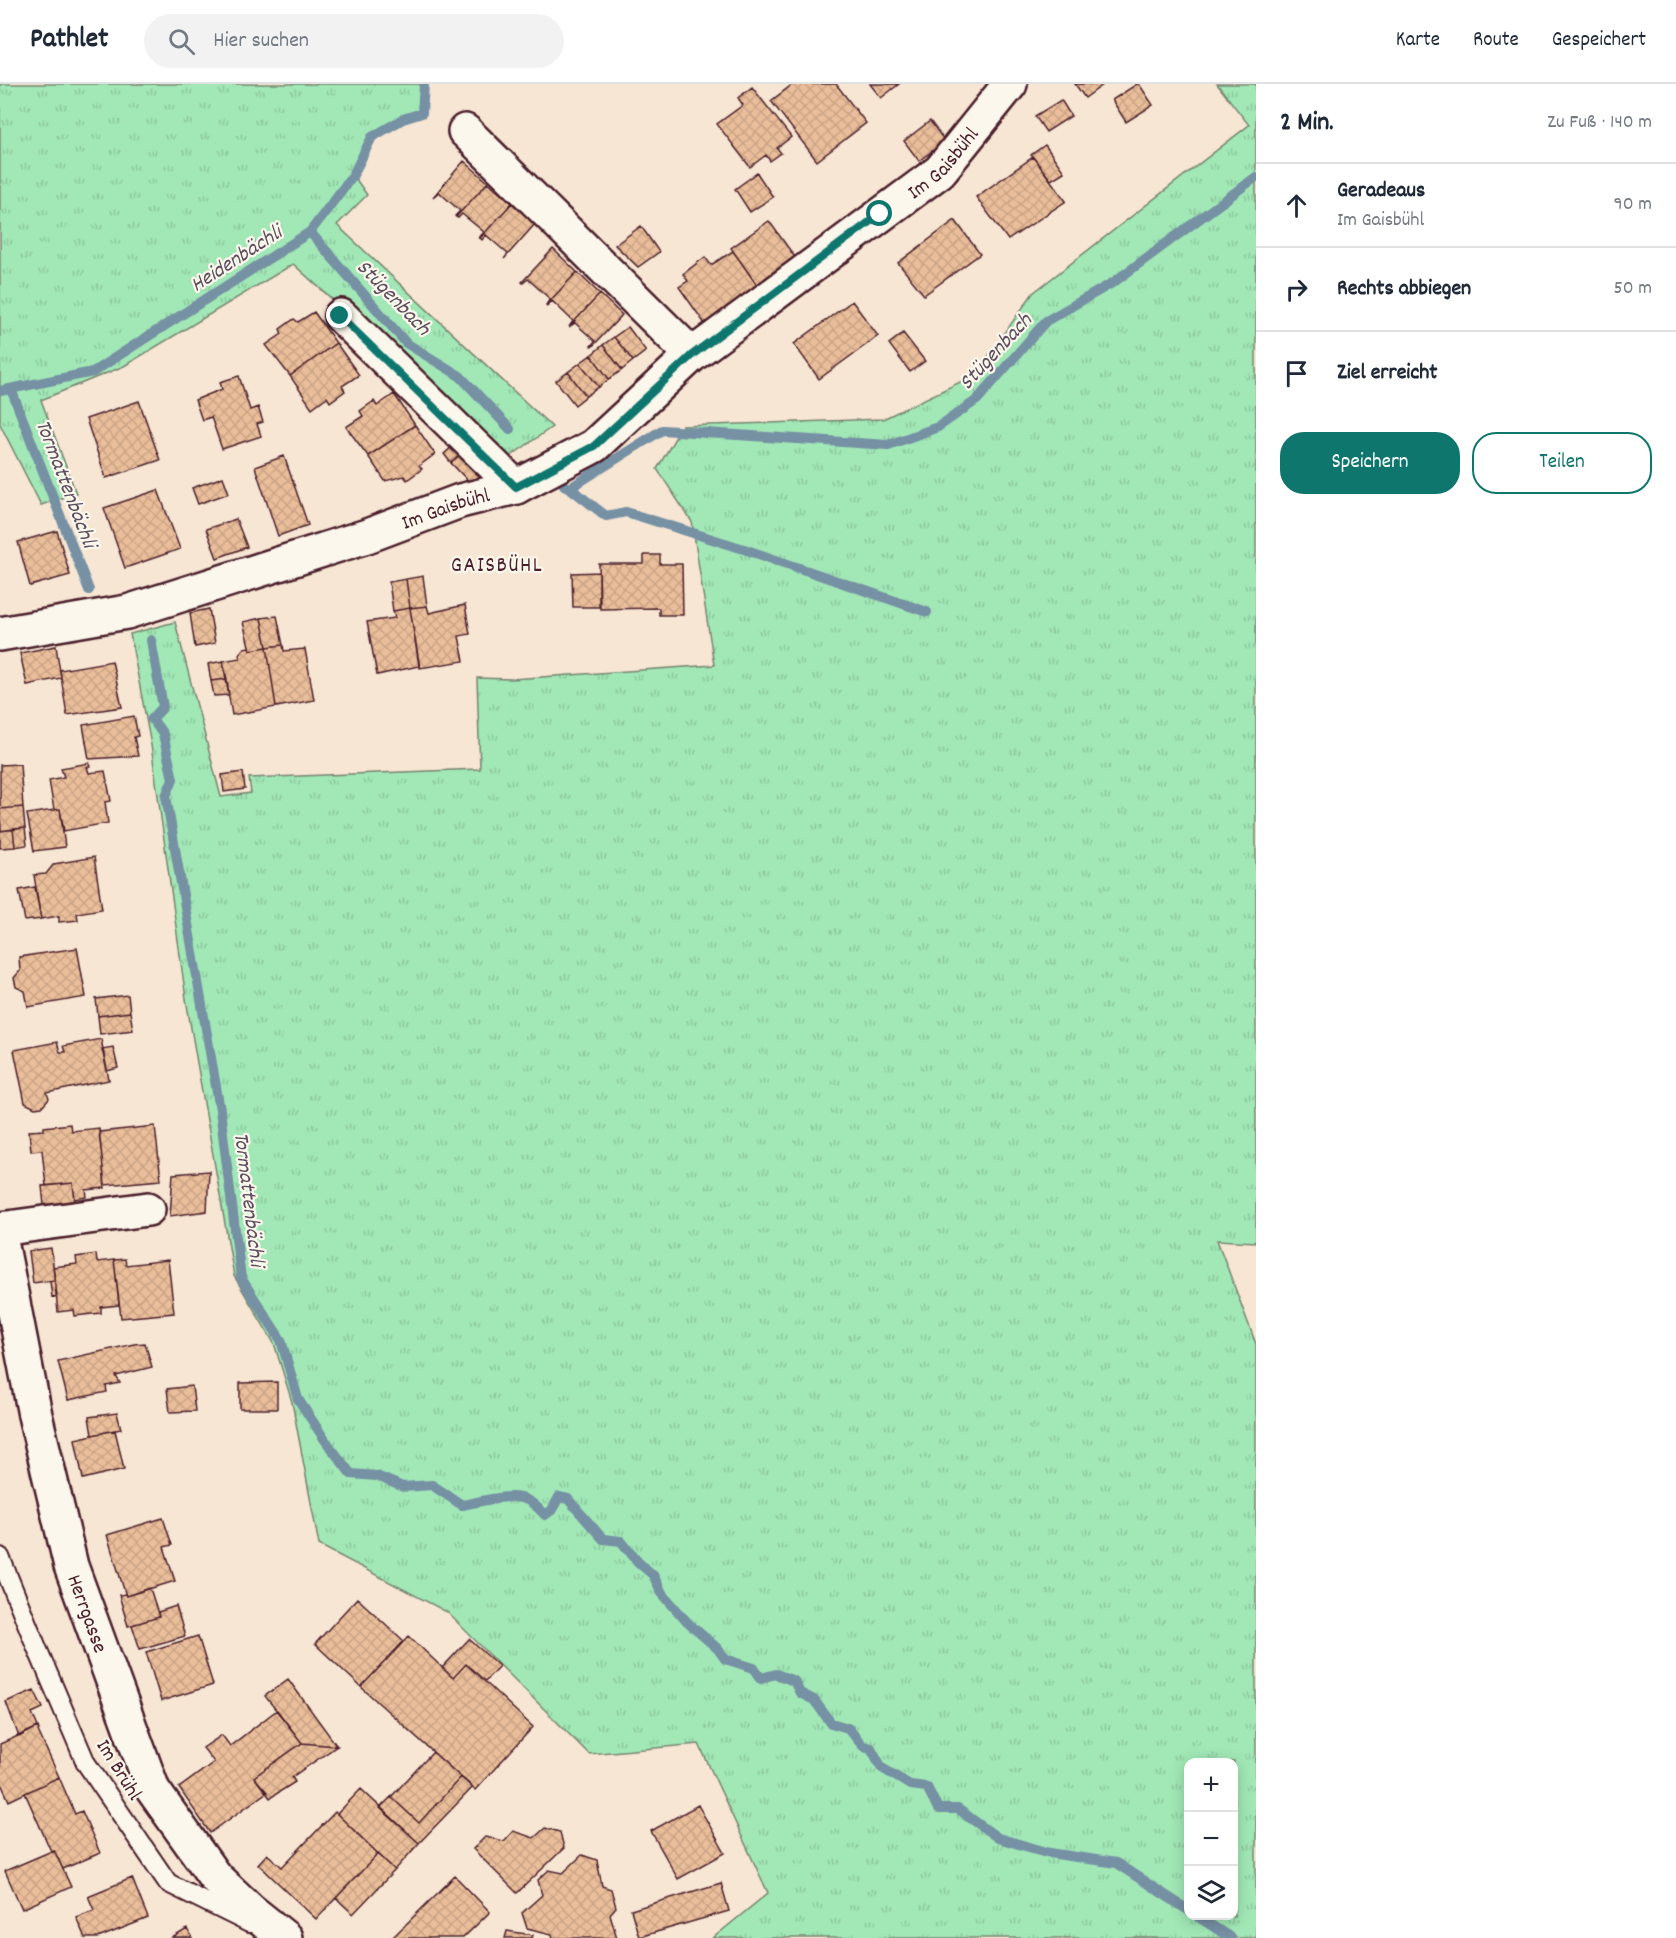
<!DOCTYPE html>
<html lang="de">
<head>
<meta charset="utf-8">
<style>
  :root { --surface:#fff; --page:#f2f2f3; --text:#1f2937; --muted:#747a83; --line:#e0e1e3; --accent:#0f766e }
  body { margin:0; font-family:Dekko,sans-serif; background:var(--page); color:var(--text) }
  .controls { position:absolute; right:18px; bottom:18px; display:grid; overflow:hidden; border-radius:12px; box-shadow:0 3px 15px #0003 }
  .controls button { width:54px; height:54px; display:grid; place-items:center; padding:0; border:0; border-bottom:2px solid var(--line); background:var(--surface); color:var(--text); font:30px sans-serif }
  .stop { position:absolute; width:18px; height:18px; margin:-14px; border:4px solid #0f766e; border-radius:50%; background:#fff }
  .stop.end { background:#0f766e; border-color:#fff; box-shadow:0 2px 6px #0008 }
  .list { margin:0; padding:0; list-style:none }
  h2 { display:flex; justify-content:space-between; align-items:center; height:78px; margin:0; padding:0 24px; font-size:26px }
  h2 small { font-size:20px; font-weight:400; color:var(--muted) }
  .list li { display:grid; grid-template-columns:39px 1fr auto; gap:18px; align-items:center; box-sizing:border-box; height:84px; padding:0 24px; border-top:2px solid var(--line) }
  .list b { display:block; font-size:22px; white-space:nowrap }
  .list p { margin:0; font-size:20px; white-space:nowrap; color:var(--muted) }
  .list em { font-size:20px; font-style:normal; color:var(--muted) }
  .actions { display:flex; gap:12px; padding:18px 24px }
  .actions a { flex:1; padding:14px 0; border:2px solid var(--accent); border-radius:24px; text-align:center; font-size:21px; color:var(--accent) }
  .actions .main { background:var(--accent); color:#fff }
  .icon { flex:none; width:33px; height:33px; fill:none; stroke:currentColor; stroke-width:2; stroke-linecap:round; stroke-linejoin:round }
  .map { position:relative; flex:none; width:1256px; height:1854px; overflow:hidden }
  header { display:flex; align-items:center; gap:36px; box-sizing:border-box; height:84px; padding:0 30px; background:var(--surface); border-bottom:2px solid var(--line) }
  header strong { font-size:28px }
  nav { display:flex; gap:33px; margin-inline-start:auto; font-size:21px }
  .search { width:420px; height:54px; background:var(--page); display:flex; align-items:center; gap:15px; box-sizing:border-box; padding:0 21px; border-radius:33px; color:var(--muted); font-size:22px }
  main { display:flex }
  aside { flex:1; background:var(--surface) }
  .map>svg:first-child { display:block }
</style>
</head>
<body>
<header>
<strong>Pathlet</strong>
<div class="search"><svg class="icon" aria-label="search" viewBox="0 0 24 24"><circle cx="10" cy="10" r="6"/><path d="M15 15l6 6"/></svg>Hier suchen</div>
<nav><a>Karte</a><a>Route</a><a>Gespeichert</a></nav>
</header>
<main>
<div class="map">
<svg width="1256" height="1854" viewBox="0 0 1256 1854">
  <defs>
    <pattern id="grass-tufts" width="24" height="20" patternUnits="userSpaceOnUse" patternTransform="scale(1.5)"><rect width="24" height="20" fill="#a1e8b6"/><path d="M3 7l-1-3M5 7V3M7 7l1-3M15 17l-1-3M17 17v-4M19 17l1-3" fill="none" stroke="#8cc79d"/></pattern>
    <pattern id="building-cross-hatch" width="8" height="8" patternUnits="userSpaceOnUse" patternTransform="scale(1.5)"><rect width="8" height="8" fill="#eabe9a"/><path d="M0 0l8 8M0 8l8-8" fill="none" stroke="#caa385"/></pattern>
  </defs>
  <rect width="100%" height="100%" fill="#f6e6d3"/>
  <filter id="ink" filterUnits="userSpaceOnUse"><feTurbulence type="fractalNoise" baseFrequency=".0167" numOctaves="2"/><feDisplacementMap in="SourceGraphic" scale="12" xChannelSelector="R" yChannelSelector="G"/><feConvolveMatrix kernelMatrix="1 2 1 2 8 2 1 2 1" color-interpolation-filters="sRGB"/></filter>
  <g filter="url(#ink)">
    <path fill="url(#grass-tufts)" stroke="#768470" stroke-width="1.5" fill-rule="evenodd" d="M 0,0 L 424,0 L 422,29 L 403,35 L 372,53 L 353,91 L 367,111 L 337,141 L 552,343 L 508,374 L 293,180 L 124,282 L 41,316 L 76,409 L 41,421 L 0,340 Z
      M 1217,0 L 1256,0 L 1256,1158 L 1217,1156 L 1256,1260 L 1256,1854 L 713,1854 L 768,1809 L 699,1660 L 589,1670 L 447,1528 L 319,1461 L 292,1318 L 274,1259 L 234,1192 L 186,915 L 151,661 L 130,550 L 175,538 L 221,713 L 251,709 L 249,694 L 480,685 L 477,594 L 512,595 L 714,581 L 692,438 L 657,385 L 682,342 L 883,335 L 975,291 L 1033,209 L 1249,41 ZM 1188,1678 L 1234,1678 L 1234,1832 L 1188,1832 Z"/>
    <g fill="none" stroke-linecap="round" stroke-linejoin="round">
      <path stroke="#7690a4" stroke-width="10" d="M 310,148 L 406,259 L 460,292 L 510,345
        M 11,305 L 89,506
        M 0,307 L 93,288 L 310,148 L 353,91 L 372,53 L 403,35 L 422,29 L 424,0
        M 564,401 L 570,404 L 662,346 L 888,361 L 938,343 L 977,316 L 1046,237 L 1114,198 L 1256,93
        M 570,404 L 606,432 L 626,428 L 744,465 L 927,528
        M 151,556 L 163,623 L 152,635 L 163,650 L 173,695 L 166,712 L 220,1026 L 241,1194 L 281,1256 L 298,1315 L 325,1356 L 351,1390 L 377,1392 L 403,1403 L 432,1401 L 462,1421 C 479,1418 511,1408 527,1416 C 534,1419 540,1426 545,1431 L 552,1426 L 559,1413 L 568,1415 L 603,1455 L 621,1457 L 638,1478 L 653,1491 L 662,1509 L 687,1538 L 718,1565 L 725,1575 L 754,1584 L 761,1594 L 776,1590 L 794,1597 L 800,1609 L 814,1616 L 831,1639 L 848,1644 L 863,1662 L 871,1664 L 882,1684 L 910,1701 L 927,1703 L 938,1725 L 958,1725 L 998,1754 L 1050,1769 L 1116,1779 L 1188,1826
        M 1197,1832 L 1231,1854"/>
    </g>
    <path fill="url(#building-cross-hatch)" stroke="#4a1f2b" stroke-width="1.5" d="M 793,0 L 836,0 L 866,39 L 817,77 L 771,17 Z
      M 870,0 L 899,0 L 881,14 Z
      M 1075,0 L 1104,0 L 1085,14 Z
      M 1137,0 L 1139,0 L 1153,21 L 1126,38 L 1112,16 Z
      M 752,3 L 791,53 L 777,64 L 781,69 L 770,77 L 766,71 L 750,83 L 717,40 L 743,21 L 738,14 Z
      M 1061,16 L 1071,32 L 1046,48 L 1035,32 Z
      M 930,37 L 945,57 L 919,77 L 904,57 Z
      M 1045,61 L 1064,88 L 1051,96 L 1031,71 Z
      M 1033,73 L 1066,117 L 1008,156 L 976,113 Z
      M 464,77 L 488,98 L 456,133 L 455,132 L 460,127 L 439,108 L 433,113 Z
      M 757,89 L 773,113 L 750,128 L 735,105 Z
      M 488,98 L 512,119 L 480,154 L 479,154 L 484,148 L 462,130 L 458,134 L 456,133 Z
      M 512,119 L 535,140 L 504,175 L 508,170 L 486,151 L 482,156 L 480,154 Z
      M 955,136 L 980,170 L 924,211 L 898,179 Z
      M 769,137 L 802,183 L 763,210 L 731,164 Z
      M 641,142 L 659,168 L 638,183 L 615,161 Z
      M 553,165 L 577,188 L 546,221 L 550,215 L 528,195 L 523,199 L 522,198 Z
      M 733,167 L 758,202 L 705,240 L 679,203 L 688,197 L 683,190 L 705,173 L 711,181 Z
      M 577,188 L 600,210 L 569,243 L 573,237 L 552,217 L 547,222 L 546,221 Z
      M 600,210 L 622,231 L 592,263 L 591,262 L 595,257 L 575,239 L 569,243 Z
      M 852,217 L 878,252 L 819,295 L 794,260 Z
      M 314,228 L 336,259 L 290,292 L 266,261 L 282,250 L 280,245 L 294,235 L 298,238 Z
      M 628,243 L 646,267 L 633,277 L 614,253 Z
      M 903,249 L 925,277 L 910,288 L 889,260 Z
      M 614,253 L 633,277 L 622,286 L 603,261 Z
      M 336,259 L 359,291 L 342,302 L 345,307 L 330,318 L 327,313 L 312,324 L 290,292 Z
      M 603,261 L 622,286 L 609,295 L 591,271 Z
      M 591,271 L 609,295 L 599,303 L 580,279 Z
      M 580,279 L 599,303 L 586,312 L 568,288 Z
      M 568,288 L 586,312 L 575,321 L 556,297 Z
      M 239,292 L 250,326 L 258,323 L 263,338 L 257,340 L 261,352 L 222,365 L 211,333 L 202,336 L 195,316 L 222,305 L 220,298 Z
      M 394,310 L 415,341 L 368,372 L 346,343 L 363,332 L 360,327 L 374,317 L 377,322 Z
      M 139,317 L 160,376 L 106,394 L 86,335 Z
      M 415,341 L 435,370 L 419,382 L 422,385 L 407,396 L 404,392 L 385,397 L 368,372 Z
      M 457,358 L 464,367 L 451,379 L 444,370 Z
      M 464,367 L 486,390 L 473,402 L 451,379 Z
      M 284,372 L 308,441 L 278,452 L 255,383 Z
      M 223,393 L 229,409 L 198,420 L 192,404 Z
      M 158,406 L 180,465 L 125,484 L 104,424 Z
      M 236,435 L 247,463 L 217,474 L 206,445 Z
      M 57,447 L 70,491 L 30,502 L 18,458 Z
      M 644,471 L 660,471 L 660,480 L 682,480 L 683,531 L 659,531 L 659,524 L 600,525 L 599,480 L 644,480 Z
      M 599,488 L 599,523 L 573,523 L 572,489 Z
      M 423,492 L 427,522 L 410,524 L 406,495 Z
      M 406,495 L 410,524 L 393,527 L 389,498 Z
      M 465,521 L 470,550 L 459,552 L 464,577 L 420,584 L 410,524 L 427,522 L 429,529 Z
      M 410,524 L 419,582 L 377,591 L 367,538 L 395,534 L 393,527 Z
      M 209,525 L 215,559 L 195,563 L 190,529 Z
      M 277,532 L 283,561 L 267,563 L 261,534 Z
      M 261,534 L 267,563 L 250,566 L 243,538 Z
      M 283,561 L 284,567 L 305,565 L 314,616 L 276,623 L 267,563 Z
      M 56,562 L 61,594 L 27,601 L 20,569 Z
      M 249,563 L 250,566 L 267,563 L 276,623 L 232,631 L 223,577 L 240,574 L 239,570 L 244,564 Z
      M 112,577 L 122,623 L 67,631 L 60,586 Z
      M 223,577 L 227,595 L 211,597 L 208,580 Z
      M 227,595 L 229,611 L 214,612 L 211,597 Z
      M 134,632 L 138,652 L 134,653 L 138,672 L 89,675 L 83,641 Z
      M 89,679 L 90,683 L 87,683 L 89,689 L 105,687 L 111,717 L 105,718 L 108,739 L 64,747 L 60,725 L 54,726 L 49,696 L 64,693 L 61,684 Z
      M 20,680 L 23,723 L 0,725 L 0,681 Z
      M 243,688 L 245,705 L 224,708 L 222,691 Z
      M 23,723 L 25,744 L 1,747 L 0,725 Z
      M 60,725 L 65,763 L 34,767 L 27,730 Z
      M 25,744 L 27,761 L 15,763 L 13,745 Z
      M 13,745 L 15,763 L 0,764 L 0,747 Z
      M 94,773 L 102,825 L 77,829 L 78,836 L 59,838 L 59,832 L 41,835 L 34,791 L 46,790 L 54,780 Z
      M 35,803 L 41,835 L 25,837 L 19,806 Z
      M 77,864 L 86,913 L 28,923 L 25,907 L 16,903 L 14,894 L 20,887 L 19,873 Z
      M 128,911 L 130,928 L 98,932 L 96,915 Z
      M 130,928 L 133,946 L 100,950 L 98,932 Z
      M 101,955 L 109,996 L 47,1009 L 49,1015 L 42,1023 L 35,1024 L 25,1019 L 14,966 L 57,958 L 60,968 L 65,968 L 63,962 Z
      M 113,963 L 118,984 L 107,987 L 102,965 Z
      M 70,1040 L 71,1047 L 99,1044 L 105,1104 L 86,1106 L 87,1113 L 75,1115 L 73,1099 L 46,1102 L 42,1066 L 31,1067 L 29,1047 L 44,1046 L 44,1043 Z
      M 155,1042 L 161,1096 L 105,1101 L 99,1048 Z
      M 209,1087 L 207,1127 L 170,1132 L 173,1090 Z
      M 73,1099 L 76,1128 L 45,1131 L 42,1102 Z
      M 51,1164 L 55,1196 L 33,1199 L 29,1167 Z
      M 96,1170 L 97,1178 L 114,1176 L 119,1221 L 101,1223 L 101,1229 L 75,1232 L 74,1226 L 58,1228 L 53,1183 L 77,1180 L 76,1173 Z
      M 125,1175 L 126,1181 L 168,1176 L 174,1229 L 121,1234 L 114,1176 Z
      M 55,1196 L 57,1212 L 52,1213 L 50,1197 Z
      M 145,1259 L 152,1283 L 116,1292 L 120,1299 L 106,1302 L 107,1308 L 68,1316 L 58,1277 L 134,1260 Z
      M 277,1298 L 277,1325 L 240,1325 L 240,1299 Z
      M 192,1302 L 195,1327 L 170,1328 L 167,1305 Z
      M 117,1329 L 121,1345 L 92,1351 L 89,1333 Z
      M 115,1346 L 124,1385 L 83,1395 L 75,1355 Z
      M 163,1434 L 172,1461 L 164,1463 L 175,1497 L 126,1512 L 107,1451 Z
      M 150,1504 L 159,1533 L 128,1542 L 119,1511 L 125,1510 L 126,1512 Z
      M 357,1514 L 404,1557 L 361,1603 L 315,1560 Z
      M 176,1522 L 185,1552 L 140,1565 L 132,1541 L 159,1533 L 158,1528 Z
      M 198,1552 L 213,1601 L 161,1617 L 146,1568 Z
      M 409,1552 L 453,1594 L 466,1580 L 533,1643 L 475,1706 L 361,1603 Z
      M 469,1555 L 499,1582 L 485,1597 L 466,1580 L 453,1594 L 442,1584 Z
      M 288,1595 L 337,1662 L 302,1659 L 265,1612 Z
      M 34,1606 L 43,1624 L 32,1629 L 38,1643 L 19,1653 L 6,1618 Z
      M 277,1626 L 302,1659 L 254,1693 L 267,1708 L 210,1749 L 179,1704 L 214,1678 L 203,1664 L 222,1651 L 230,1662 Z
      M 38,1643 L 39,1646 L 38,1647 L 59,1693 L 9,1717 L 0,1697 L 0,1660 Z
      M 302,1659 L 337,1662 L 292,1693 L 295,1698 L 270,1714 L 254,1693 Z
      M 433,1668 L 461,1693 L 419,1739 L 391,1713 Z
      M 59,1693 L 75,1730 L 82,1727 L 100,1769 L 63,1785 L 54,1766 L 51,1767 L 25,1709 Z
      M 461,1693 L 473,1703 L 419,1759 L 380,1724 L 391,1713 L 419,1739 Z
      M 361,1705 L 419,1759 L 395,1786 L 337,1730 Z
      M 698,1721 L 725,1769 L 678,1795 L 651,1747 Z
      M 335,1728 L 378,1770 L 316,1835 L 258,1780 L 267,1770 L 282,1783 Z
      M 545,1744 L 560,1748 L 564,1764 L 517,1809 L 473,1765 L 485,1753 L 504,1757 L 513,1747 L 534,1754 Z
      M 54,1766 L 71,1803 L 22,1825 L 5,1787 Z
      M 378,1770 L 395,1786 L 353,1830 L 336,1814 Z
      M 582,1771 L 597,1776 L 602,1802 L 611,1805 L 616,1823 L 610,1830 L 617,1854 L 553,1854 L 552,1850 L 527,1844 L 522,1829 L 542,1811 L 538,1796 L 549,1786 L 563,1789 Z
      M 455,1792 L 490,1828 L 463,1854 L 394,1854 L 393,1853 Z
      M 132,1794 L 148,1834 L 98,1854 L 85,1854 L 76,1833 L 94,1826 L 88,1812 Z
      M 721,1799 L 729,1827 L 639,1853 L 631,1826 Z
      M 187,1845 L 192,1854 L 172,1854 Z
      M 507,1847 L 533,1851 L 532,1854 L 505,1854 Z"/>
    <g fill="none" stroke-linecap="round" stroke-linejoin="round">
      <g stroke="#4a1f2b" stroke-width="22">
        <path id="service" d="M 0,1473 L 37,1564 L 86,1679 L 168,1799 L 249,1839"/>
      </g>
      <g stroke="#4a1f2b" stroke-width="38">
        <g id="minor">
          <path d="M 465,47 L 692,271"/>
          <path d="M 341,232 L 516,403"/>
          <path id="s1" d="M 0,550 L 127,528 L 367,452 L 460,417 L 516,403 L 594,362 L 692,271 L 940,87 L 1010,0"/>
          <path d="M 0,1145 L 148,1125"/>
          <path id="s2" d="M 0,1152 L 35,1331 L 71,1482 L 153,1706 L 215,1793 L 250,1826 L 285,1854"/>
        </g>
      </g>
      <use href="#service" stroke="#fbf7ec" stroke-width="18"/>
      <use href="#minor" stroke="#fbf7ec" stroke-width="33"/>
    </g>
  </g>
  <g fill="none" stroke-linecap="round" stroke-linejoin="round" filter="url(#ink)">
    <path stroke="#0f766e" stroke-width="8" d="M 340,232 L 516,403 L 594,362 L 692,271 L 880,130"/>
  </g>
  <g text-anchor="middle" stroke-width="4.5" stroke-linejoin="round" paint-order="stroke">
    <g font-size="21" fill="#4a1f2b" stroke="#fbf7ec">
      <text dy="7" stroke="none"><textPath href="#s1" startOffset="1076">Im Gaisbühl</textPath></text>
      <text dy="7" stroke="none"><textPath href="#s1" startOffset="464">Im Gaisbühl</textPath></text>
      <text dy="7" stroke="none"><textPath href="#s2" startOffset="388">Herrgasse</textPath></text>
      <text transform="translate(120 1685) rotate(58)" y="7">Im Brühl</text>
    </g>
    <g font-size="22" font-style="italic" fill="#5c4e5e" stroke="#fbf7ec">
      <text transform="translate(235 173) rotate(-33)" y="8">Heidenbächli</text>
      <text transform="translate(395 212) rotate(46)" y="8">Stügenbach</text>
      <text transform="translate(994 266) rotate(-47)" y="8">Stügenbach</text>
      <text transform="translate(68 399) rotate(69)" y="8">Tormattenbächli</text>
      <text transform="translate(251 1115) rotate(83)" y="8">Tormattenbächli</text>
    </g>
    <g font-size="22" letter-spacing="1.5" fill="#4a1f2b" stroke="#fbf7ec">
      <text x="497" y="487">GAISBÜHL</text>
    </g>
  </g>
</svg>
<div class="controls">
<button>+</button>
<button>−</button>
<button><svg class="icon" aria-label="layers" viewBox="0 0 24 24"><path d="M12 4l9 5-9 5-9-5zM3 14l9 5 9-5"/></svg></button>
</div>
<div class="stop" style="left:880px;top:130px"></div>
<div class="stop end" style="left:340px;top:232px"></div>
</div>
<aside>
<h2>2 Min.<small>Zu Fuß · 140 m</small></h2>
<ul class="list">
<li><svg class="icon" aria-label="ahead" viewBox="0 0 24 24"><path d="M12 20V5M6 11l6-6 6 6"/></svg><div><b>Geradeaus</b><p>Im Gaisbühl</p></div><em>90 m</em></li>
<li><svg class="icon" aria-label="right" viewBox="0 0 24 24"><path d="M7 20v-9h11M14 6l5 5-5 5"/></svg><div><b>Rechts abbiegen</b></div><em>50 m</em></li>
<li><svg class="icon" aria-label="arrive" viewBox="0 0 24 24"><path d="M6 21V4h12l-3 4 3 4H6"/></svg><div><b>Ziel erreicht</b></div></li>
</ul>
<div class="actions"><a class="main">Speichern</a><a>Teilen</a></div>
</aside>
</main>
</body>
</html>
